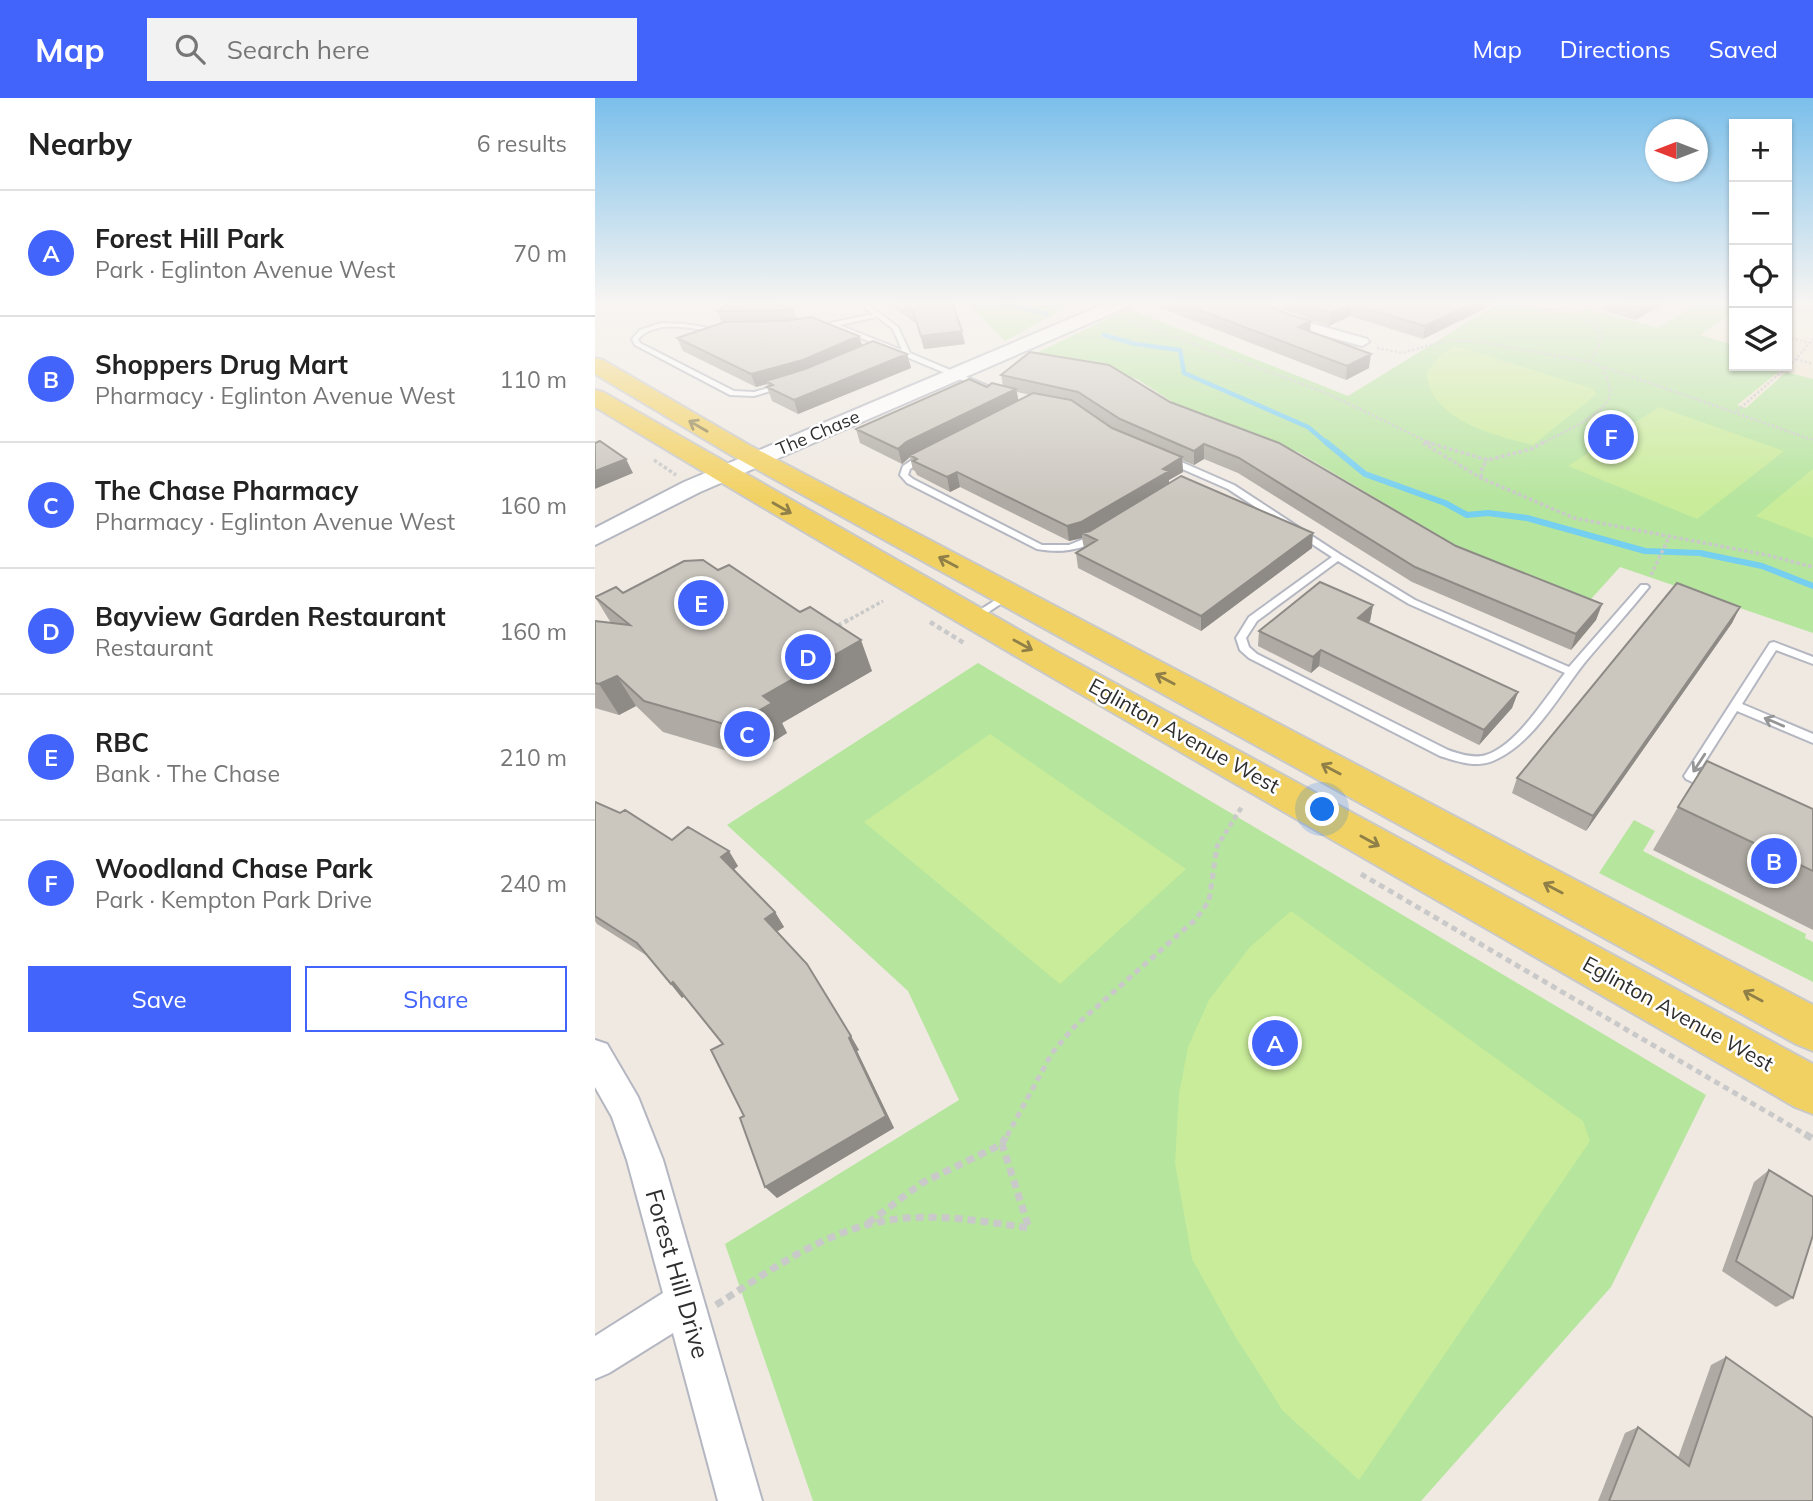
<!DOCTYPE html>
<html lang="en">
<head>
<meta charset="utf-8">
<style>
  :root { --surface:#fff; --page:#f2f2f2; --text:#222; --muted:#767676; --line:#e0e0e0; --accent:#4264fb }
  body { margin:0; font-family:Mulish,sans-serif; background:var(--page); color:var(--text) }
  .controls { position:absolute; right:21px; top:21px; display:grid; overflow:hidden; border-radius:0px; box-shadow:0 2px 5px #0004 }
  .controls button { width:63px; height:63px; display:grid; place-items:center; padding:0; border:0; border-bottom:2px solid var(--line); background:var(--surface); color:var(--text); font:35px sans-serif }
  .compass { position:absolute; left:1050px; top:21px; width:63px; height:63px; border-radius:50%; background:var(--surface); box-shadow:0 2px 5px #0004; rotate:270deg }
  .you { position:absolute; left:728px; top:712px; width:24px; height:24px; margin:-18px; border:5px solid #fff; border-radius:50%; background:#1a73e8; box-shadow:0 0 0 10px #1a73e833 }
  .badge { display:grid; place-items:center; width:46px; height:46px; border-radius:50%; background:var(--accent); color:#fff; font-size:23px; font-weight:700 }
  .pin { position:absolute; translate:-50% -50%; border:4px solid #fff; box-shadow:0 2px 7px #0006 }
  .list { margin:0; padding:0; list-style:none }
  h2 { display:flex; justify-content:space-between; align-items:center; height:91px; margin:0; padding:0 28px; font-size:30px }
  h2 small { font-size:23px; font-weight:400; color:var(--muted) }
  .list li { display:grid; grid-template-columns:46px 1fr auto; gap:21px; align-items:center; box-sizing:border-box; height:126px; padding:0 28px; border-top:2px solid var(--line) }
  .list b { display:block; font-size:26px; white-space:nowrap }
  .list p { margin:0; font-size:23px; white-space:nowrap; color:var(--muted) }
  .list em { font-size:23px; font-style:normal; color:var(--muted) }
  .actions { display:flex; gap:14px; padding:21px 28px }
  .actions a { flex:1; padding:16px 0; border:2px solid var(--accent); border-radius:0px; text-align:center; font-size:24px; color:var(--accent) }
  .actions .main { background:var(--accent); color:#fff }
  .icon { flex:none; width:38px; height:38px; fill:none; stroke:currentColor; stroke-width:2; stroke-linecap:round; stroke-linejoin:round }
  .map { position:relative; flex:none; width:1218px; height:1403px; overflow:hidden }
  header { display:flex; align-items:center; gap:42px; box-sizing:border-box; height:98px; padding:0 35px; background:var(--accent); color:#fff }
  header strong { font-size:33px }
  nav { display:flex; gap:38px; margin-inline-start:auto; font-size:24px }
  .search { width:490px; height:63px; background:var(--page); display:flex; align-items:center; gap:18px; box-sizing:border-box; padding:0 24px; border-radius:0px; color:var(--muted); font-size:26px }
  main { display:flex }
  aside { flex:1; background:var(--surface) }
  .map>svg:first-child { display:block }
</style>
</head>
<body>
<header>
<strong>Map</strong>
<div class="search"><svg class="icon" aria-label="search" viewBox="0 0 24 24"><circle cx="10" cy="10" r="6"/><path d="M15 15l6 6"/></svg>Search here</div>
<nav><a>Map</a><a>Directions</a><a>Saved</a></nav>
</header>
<main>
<aside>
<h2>Nearby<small>6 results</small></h2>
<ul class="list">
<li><span class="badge">A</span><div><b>Forest Hill Park</b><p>Park · Eglinton Avenue West</p></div><em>70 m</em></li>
<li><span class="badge">B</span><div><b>Shoppers Drug Mart</b><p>Pharmacy · Eglinton Avenue West</p></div><em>110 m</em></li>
<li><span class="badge">C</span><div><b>The Chase Pharmacy</b><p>Pharmacy · Eglinton Avenue West</p></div><em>160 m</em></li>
<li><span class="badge">D</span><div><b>Bayview Garden Restaurant</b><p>Restaurant</p></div><em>160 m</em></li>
<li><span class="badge">E</span><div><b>RBC</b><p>Bank · The Chase</p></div><em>210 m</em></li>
<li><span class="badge">F</span><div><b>Woodland Chase Park</b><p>Park · Kempton Park Drive</p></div><em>240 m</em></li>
</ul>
<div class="actions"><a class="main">Save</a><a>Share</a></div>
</aside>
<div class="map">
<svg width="1218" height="1403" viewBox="0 0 1218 1403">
  <rect width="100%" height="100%" fill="#efe9e1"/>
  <path fill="#f0e6d1" d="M 1106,205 L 1139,205 L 1139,268 L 1192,268 L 1192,205 L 1218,209 L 1218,334 L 1141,307 L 1063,230 Z"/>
  <path fill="#b6e59e" d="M 372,205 L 480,205 L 410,243 Z
    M 904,205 L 965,215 L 993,211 L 1063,230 L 1106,205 L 1139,205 L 1139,214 L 1105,237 L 1139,247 L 1139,268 L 1191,268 L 1142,307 L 1151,310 L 1191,274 L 1218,281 L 1218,535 L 1025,469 L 996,501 L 870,453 L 703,354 L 599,318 L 542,281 L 441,255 L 534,211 L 753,298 Z
    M 383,565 L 1111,997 L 1016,1189 L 826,1403 L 218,1403 L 130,1146 L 364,1002 L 313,893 L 132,727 Z
    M 1039,722 L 1060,733 L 1048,753 L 1211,836 L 1210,840 L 1218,844 L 1218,884 L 1004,775 Z"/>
  <path fill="#c9ec9a" d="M 861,248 L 998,291 L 1002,296 L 938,347 C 905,339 856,327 838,296 C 834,290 833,281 831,275 L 846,257 Z
    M 1064,309 L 1189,353 L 1102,421 L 973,368 Z
    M 1218,371 L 1218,440 L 1161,418 Z
    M 395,636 L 591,771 L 465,886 L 269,724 Z
    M 696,813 L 988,1023 L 995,1043 L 764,1382 L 688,1313 L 640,1238 L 597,1161 L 580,1065 L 584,996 L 593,949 L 614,902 L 655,849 Z"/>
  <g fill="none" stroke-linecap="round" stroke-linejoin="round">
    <path stroke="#75cff0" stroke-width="4.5" d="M 409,205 L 452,216
      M 509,237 L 540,246 L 585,252 L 589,275 L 713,329 L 733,346"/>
    <path stroke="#75cff0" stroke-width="6" d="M 731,344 L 770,376 L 850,405 L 872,417 L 893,415 L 932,420 L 1050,453 L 1105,455 L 1167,468 L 1218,488"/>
    <g stroke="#b4b7c1" stroke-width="4">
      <path id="service" d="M 264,205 L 271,205 L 303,229 L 315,255 L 393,288 L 386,290 L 235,227 L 235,225 L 278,216 ZM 282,219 L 298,231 L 307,252 L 244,227 Z
        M 66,225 L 90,226 L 125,232 L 122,234 C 97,231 63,220 43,241 L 45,245 L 139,293 L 159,294 L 188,286 L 192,288 L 159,298 L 135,297 L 40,247 L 37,241 L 45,232 Z
        M 328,355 L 335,357 L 315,371 L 313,377 L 318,381 L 447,447 L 474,447 L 501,436 L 506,439 C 488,453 464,455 442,451 L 312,385 L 305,377 L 308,368 Z
        M 569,359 L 575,359 L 639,387 L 746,457 L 820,502 L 974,569 L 1046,487 L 1052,487 L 1054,489 C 1034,514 1012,538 991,563 C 965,595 941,642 902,661 C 883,671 864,664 845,658 L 654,560 L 645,552 L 641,540 L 654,519 L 737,459 L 633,391 L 569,363 ZM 743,463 L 814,506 L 970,575 C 950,600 922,647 891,657 C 879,661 864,656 853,652 L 662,556 L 654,549 L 651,540 L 662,523 Z
        M 413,494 L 418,497 L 416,499 L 383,521 L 375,521 L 374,519 Z
        M 1179,544 L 1218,559 L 1218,566 L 1181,552 L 1147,606 L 1218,636 L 1218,645 L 1142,613 L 1102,676 L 1120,685 L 1122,688 L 1120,691 L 1112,691 L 1091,681 L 1089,678 L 1091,675 L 1175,545 Z"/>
    </g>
    <g stroke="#b4b7c1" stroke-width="4">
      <path id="minor" d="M 645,205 L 663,205 L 705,222 L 772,241 L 774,244 L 767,248 L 695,228 Z
        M 932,205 L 977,205 C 968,212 941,212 932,205 Z
        M 0,942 L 12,946 L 43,999 L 68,1062 L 167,1403 L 123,1403 L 78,1235 L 14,1275 L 0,1281 L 0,1238 L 68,1195 L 32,1062 L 17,1019 L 0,989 Z"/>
    </g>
    <g stroke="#b4b7c1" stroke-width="4">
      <path id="tertiary" d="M 512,205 L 534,205 L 532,209 L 105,394 L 0,447 L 0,430 L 89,384 Z"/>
    </g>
    <g stroke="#c9c9c9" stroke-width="4">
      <path id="primary" d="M 0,260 L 8,262 L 154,347 L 1218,907 L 1218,953 L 1201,946 L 136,357 L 0,276 Z
        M 0,292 L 8,294 L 466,556 L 1218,966 L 1218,1016 L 1200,1009 C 800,777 397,548 0,309 Z"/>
    </g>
    <path stroke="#c9c9c9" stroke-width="2.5" stroke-dasharray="2.5 2" stroke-linecap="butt" d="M 980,214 L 998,225 L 1006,235 L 1004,247 L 995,264
      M 534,222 L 729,294 L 837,346
      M 1192,239 L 1215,245
      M 782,250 L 807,255 L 850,243 L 881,243 L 995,264 L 1218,342
      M 1201,261 L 1218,266
      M 1142,313 L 1201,261 L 1218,241
      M 946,346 C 964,336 1006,319 1014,300 C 1018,290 1010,277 1007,268"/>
    <path stroke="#c9c9c9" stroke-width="3.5" stroke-dasharray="3.5 2.5" stroke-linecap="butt" d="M 831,344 L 893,362 L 936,351 L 949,344
      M 828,345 L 886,380 L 979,420 L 1172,457 L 1218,469
      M 59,362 L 81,377
      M 886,379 L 887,369 L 893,362
      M 1056,477 L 1075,437
      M 250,524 L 288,503"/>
    <path stroke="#c9c9c9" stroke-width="4.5" stroke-dasharray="5 3.5" stroke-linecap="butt" d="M 335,524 L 369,545
      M 242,528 L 253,522
      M 621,750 L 648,707"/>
    <path stroke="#c9c9c9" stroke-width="5" stroke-dasharray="6 4.5" stroke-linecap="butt" d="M 766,776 L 1213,1038
      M 412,1038 L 457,955 L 479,929 L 601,821 L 614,803 L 622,748"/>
    <path stroke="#c9c9c9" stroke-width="7" stroke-dasharray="8 5" stroke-linecap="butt" d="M 1210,1036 L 1218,1041
      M 273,1125 L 327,1085 L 407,1046 L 412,1036
      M 121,1207 C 173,1174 227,1134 289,1123 C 336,1114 387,1123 434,1130 L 407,1046"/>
    <use href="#service" fill="#fff" fill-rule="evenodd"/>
    <use href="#minor" fill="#fff" fill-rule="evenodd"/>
    <use href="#tertiary" fill="#fff" fill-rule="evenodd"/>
    <use href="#primary" fill="#f2d163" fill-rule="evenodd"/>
  </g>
  <path fill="#afaba4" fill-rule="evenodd" d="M 291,205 L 354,205 L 370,246 L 329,251 L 321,225 Z
    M 558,205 L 667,205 L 774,270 L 751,282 L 558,207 Z
    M 670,205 L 901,205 L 828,241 L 755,218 L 734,228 Z
    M 1009,205 L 1071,205 L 1040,222 L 1007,212 Z
    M 199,212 L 202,221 L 264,238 L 267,247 L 312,256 L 316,270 L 203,316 L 177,303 L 172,289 L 173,289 L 172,286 L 161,289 L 88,253 L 82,240 L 127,225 L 122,213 Z
    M 406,277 L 575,304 L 861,448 L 1007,506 L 1001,522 L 976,552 L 817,484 L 643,375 L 609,361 L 599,367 L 587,362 L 588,374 L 574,382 L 574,386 L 717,450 L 606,533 L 483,470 L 481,455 L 489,450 L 487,440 L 474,443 L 365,389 L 355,394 L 322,377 L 320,373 L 318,372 L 315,359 L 307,366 L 265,345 L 261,331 L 392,289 L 408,288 ZM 422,294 L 435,297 L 423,303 Z
    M 28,495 L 277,573 L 187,625 L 192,635 L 170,649 L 165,645 L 146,657 L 68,634 L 41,608 L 24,617 L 0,610 L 0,523 L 16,525 L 0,499 Z
    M 778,507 L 775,523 L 773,525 L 923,594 L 917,610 L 884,647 L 724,568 L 716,575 L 663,548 L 664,533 Z
    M 1145,509 L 1137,525 L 991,733 L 917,695 L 922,680 Z
    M 0,704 L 77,742 L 143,768 L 139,771 L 180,814 L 189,829 L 182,834 L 264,952 L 262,953 L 299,1030 L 182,1100 L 149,1018 L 128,946 L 90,898 L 87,900 L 54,859 L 2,826 L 0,823 Z
    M 1083,709 L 1218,711 L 1218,832 L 1058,752 Z
    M 1174,1072 L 1198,1200 L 1181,1209 L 1127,1173 L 1159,1084 Z
    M 1131,1259 L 1218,1403 L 1003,1403 L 1030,1335 L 1043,1329 L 1083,1360 L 1116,1267 Z"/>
  <path fill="#8e8b86" d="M 878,205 L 901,205 L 828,241 L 830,228 Z
    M 1052,205 L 1071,205 L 1040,222 L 1044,209 Z
    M 756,206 L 755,218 L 734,228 L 735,215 Z
    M 716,223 L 715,236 L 703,229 Z
    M 367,233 L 370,246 L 329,251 L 326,238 Z
    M 264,238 L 268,251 L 212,275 L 171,283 L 172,286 L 161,289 L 156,276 Z
    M 312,256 L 316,270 L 203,316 L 199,302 Z
    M 776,256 L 774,270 L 751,282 L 752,268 Z
    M 421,291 L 424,305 L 315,357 L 315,359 L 307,366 L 303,351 L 311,344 Z
    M 609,346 L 609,361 L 599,367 L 599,353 Z
    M 587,359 L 588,374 L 574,382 L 574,388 L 492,437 L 487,435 L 487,440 L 474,443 L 472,428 Z
    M 31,361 L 38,375 L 0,391 L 0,373 Z
    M 362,374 L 365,389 L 355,394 L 352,379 Z
    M 718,435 L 717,450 L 606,533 L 606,518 Z
    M 1007,506 L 1001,522 L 976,552 L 981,536 Z
    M 778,507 L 775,523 L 760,536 L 763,520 Z
    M 1145,509 L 1137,525 L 991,733 L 998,718 Z
    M 266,542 L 277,573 L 187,625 L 192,635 L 170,649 L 155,618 L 168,598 Z
    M 726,552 L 724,568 L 716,575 L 718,559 Z
    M 22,578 L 41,608 L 24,617 L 4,586 Z
    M 923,594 L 917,610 L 884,647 L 889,632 Z
    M 150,614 L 165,645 L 146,657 L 129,626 Z
    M 134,753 L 143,768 L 136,774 L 126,759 Z
    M 180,814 L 189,829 L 179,835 L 170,821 Z
    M 78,884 L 90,898 L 87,900 L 76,886 Z
    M 256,938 L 264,952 L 262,953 L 299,1030 L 182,1100 L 170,1089 L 254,940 Z"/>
  <path fill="#cbc7bf" stroke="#8e8b86" stroke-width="2" d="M 135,205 L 177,205 L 199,212 L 122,213 Z
    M 307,205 L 354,205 L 358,207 L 367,233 L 326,238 L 318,213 Z
    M 586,205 L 667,205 L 695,217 L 716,223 L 703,229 L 776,256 L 752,268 Z
    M 707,205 L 878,205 L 830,228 L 756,206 L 735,215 Z
    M 1029,205 L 1052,205 L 1044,209 Z
    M 216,219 L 264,238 L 208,262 L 156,276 L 82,240 L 130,224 L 189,223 Z
    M 278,243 L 312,256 L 199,302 L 172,289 L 178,287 L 171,283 L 210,271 Z
    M 435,254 L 514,267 L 575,304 L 684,345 L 861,448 L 1007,506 L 981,536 L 820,469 L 644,360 L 609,346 L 599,353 L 525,321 L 483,294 L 406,277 Z
    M 374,281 L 392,289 L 397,285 L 421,291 L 311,344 L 303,351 L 261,331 Z
    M 438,295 L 476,302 L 517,330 L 587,359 L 568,371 L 574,373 L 486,424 L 472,428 L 362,374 L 352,379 L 318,363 L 322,361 L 315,357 Z
    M 5,343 L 31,361 L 0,373 L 0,345 Z
    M 586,378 L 718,435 L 606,518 L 481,455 L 502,442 L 487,435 L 495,433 Z
    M 108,462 L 123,472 L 134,467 L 205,514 L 215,509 L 266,542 L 168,598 L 177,605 L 155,618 L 150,614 L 129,626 L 49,603 L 22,578 L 4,586 L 0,585 L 0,523 L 35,527 L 0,499 L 21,489 L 28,495 L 89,463 Z
    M 725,484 L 778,507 L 763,520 L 923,594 L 889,632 L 726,552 L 718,559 L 664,533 Z
    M 1082,485 L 1145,509 L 998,718 L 922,680 Z
    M 1112,663 L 1218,711 L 1218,773 L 1083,709 Z
    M 0,704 L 25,715 L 30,712 L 77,742 L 93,729 L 134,753 L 126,759 L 180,814 L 170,821 L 212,866 L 256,938 L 254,940 L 291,1018 L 170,1089 L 145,1020 L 149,1018 L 116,952 L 128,946 L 78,884 L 76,886 L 42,845 L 0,818 Z
    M 1174,1072 L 1218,1099 L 1218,1137 L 1198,1200 L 1141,1163 Z
    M 1131,1259 L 1218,1320 L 1218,1403 L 1014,1403 L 1043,1329 L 1094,1368 Z"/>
  <defs><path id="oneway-shaft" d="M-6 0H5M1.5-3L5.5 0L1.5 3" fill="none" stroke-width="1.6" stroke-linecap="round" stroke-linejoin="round" transform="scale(1.75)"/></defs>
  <g stroke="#908048">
    <use href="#oneway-shaft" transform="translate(103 328) rotate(-150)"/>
    <use href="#oneway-shaft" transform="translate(187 410) rotate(30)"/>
    <use href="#oneway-shaft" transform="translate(353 464) rotate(-152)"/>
    <use href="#oneway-shaft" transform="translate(428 547) rotate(29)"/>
    <use href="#oneway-shaft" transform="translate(570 581) rotate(-152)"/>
    <use href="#oneway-shaft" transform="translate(736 671) rotate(-152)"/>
    <use href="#oneway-shaft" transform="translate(775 743) rotate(29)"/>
    <use href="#oneway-shaft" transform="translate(958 790) rotate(-152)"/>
    <use href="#oneway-shaft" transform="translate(1158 898) rotate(-152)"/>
  </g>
  <g stroke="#969696">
    <use href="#oneway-shaft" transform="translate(1179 624) rotate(-157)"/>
    <use href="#oneway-shaft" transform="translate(1104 665) rotate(123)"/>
  </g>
  <linearGradient id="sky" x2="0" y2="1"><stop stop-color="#7abfeb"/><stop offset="0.51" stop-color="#f8f5f2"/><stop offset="1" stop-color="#f8f5f2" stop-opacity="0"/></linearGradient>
  <rect width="1218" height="401" fill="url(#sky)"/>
  <g text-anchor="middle" stroke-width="5" stroke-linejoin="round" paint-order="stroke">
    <g font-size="18" fill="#2e2e2e" stroke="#fff">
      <text transform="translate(223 335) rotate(-23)" y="6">The Chase</text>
    </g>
    <g font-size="21" fill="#2e2e2e" stroke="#fff">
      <text transform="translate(589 638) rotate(29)" y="7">Eglinton Avenue West</text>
      <text transform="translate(1083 916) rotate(29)" y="7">Eglinton Avenue West</text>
    </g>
    <g font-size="24" fill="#2e2e2e" stroke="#fff">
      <text transform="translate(82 1176) rotate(74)" y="8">Forest Hill Drive</text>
    </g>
  </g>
</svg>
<div class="controls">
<button>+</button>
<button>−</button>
<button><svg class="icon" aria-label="locate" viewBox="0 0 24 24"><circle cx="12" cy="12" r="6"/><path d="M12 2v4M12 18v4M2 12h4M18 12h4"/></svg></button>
<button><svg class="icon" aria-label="layers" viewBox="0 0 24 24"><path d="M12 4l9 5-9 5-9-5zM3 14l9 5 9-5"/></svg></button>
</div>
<svg class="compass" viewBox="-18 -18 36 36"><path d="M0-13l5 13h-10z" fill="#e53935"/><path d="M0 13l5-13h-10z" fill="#767676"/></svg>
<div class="you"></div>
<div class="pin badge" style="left:680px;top:945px">A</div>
<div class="pin badge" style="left:1179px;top:763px">B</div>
<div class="pin badge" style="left:152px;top:636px">C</div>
<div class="pin badge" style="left:213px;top:559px">D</div>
<div class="pin badge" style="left:106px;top:505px">E</div>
<div class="pin badge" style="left:1016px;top:339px">F</div>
</div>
</main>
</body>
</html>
